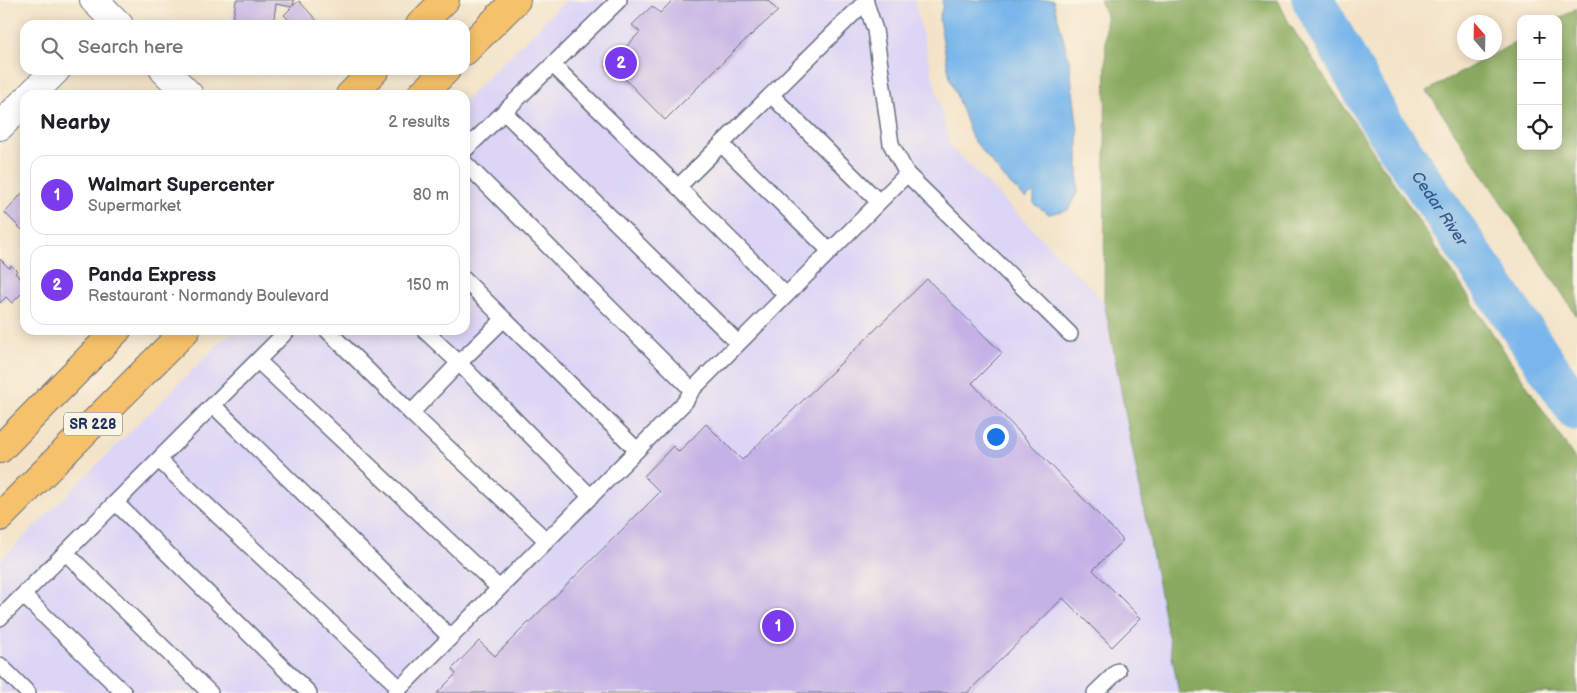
<!DOCTYPE html>
<html lang="en">
<head>
<meta charset="utf-8">
<style>
  :root { --surface:#fff; --page:#f6f6f6; --text:#202124; --muted:#757577; --line:#e0e0e0; --accent:#7c3aed }
  body { margin:0; font-family:"Balsamiq Sans",sans-serif; background:var(--page); color:var(--text) }
  .controls { position:absolute; right:15px; top:15px; display:grid; overflow:hidden; border-radius:10px; box-shadow:0 2px 12px #0003 }
  .controls button { width:45px; height:45px; display:grid; place-items:center; padding:0; border:0; border-bottom:1px solid var(--line); background:var(--surface); color:var(--text); font:25px sans-serif }
  .compass { position:absolute; left:1457px; top:15px; width:45px; height:45px; border-radius:50%; background:var(--surface); box-shadow:0 2px 12px #0003; rotate:340deg }
  .you { position:absolute; left:995px; top:436px; width:18px; height:18px; margin:-12px; border:4px solid #fff; border-radius:50%; background:#1a73e8; box-shadow:0 0 0 8px #1a73e833 }
  .badge { display:grid; place-items:center; width:32px; height:32px; border-radius:50%; background:var(--accent); color:#fff; font-size:16px; font-weight:700 }
  .pin { position:absolute; translate:-50% -50%; border:2px solid #fff; box-shadow:0 1px 5px #0006 }
  .list { margin:0; padding:0; list-style:none }
  h2 { display:flex; justify-content:space-between; align-items:center; height:65px; margin:0; padding:0 20px; font-size:21px }
  h2 small { font-size:16px; font-weight:400; color:var(--muted) }
  .list li { display:grid; grid-template-columns:32px 1fr auto; gap:15px; align-items:center; box-sizing:border-box; height:80px; margin:0 10px 10px; padding:0 10px; border:1px solid var(--line); border-radius:15px }
  .list b { display:block; font-size:19px; white-space:nowrap }
  .list p { margin:0; font-size:16px; white-space:nowrap; color:var(--muted) }
  .list em { font-size:16px; font-style:normal; color:var(--muted) }
  .icon { flex:none; width:28px; height:28px; fill:none; stroke:currentColor; stroke-width:2; stroke-linecap:round; stroke-linejoin:round }
  .map { position:relative; flex:none; width:1577px; height:693px; overflow:hidden }
  .search { position:absolute; background:var(--surface); box-shadow:0 2px 12px #0003; left:20px; top:20px; width:450px; height:55px; display:flex; align-items:center; gap:12px; box-sizing:border-box; padding:0 18px; border-radius:15px; color:var(--muted); font-size:19px }
  .panel { position:absolute; background:var(--surface); box-shadow:0 2px 12px #0003; left:20px; top:90px; width:450px; height:245px; border-radius:15px }
  .map>svg:first-child { display:block }
</style>
</head>
<body>
<div class="map">
<svg width="1577" height="693" viewBox="0 0 1577 693">
  <rect width="100%" height="100%" fill="#fcf5e5"/>
  <filter id="ink" filterUnits="userSpaceOnUse"><feTurbulence type="fractalNoise" baseFrequency=".02" numOctaves="2"/><feDisplacementMap in="SourceGraphic" scale="10" xChannelSelector="R" yChannelSelector="G"/><feConvolveMatrix kernelMatrix="1 2 1 2 8 2 1 2 1" color-interpolation-filters="sRGB"/></filter>
  <filter id="wash" filterUnits="userSpaceOnUse"><feTurbulence type="fractalNoise" baseFrequency=".0096" numOctaves="4" result="noise"/><feDisplacementMap in="SourceGraphic" scale="20" xChannelSelector="R" yChannelSelector="G"/><feGaussianBlur stdDeviation="1.12" result="paint"/><feColorMatrix in="noise" values="0 0 0 0 0 0 0 0 0 0 0 0 0 0 0 0 0 1.4 0 .05"/><feComposite in="paint" operator="in"/></filter>
  <g filter="url(#wash)">
    <rect width="100%" height="100%" fill="#f3e3c7"/>
    <path fill="#dcd5f6" d="M 566,0 L 914,0 L 950,146 L 1104,301 L 1179,693 L 0,693 L 0,561 L 233,330 L 465,330 L 465,100 Z"/>
    <path fill="#89aa5e" stroke="#526c5e" d="M 1100,0 L 1278,0 L 1289,23 L 1577,462 L 1577,693 L 1179,693 L 1104,301 L 1106,15 Z
      M 1577,8 L 1577,316 L 1427,91 L 1521,39 L 1521,146 L 1558,146 L 1558,19 Z"/>
    <path fill="#78b6eb" stroke="#4a72a4" d="M 942,0 L 1053,0 L 1069,60 L 1078,131 L 1078,191 L 1068,210 L 1049,214 L 1034,204 L 1034,192 L 1025,198 L 1005,179 L 972,138 L 950,78 L 939,19 L 943,5 Z"/>
    <g fill="none" stroke-linecap="round" stroke-linejoin="round">
      <path stroke="#78b6eb" stroke-width="42" id="s1" d="M 1313,0 L 1379,118 L 1577,410"/>
    </g>
    <g id="blocks">
      <path fill="#c4b1e6" d="M 236,0 L 294,0 L 293,6 L 299,1 L 321,25 L 294,25 L 284,15 L 292,7 L 276,4 L 273,25 L 232,25 Z
        M 673,0 L 767,0 L 778,11 L 741,44 L 665,120 L 621,75 L 618,78 L 606,67 L 607,65 L 605,62 L 618,49 L 621,52 L 640,32 L 632,25 L 652,6 L 660,13 Z
        M 25,190 L 25,226 L 22,230 L 5,213 Z
        M 0,259 L 9,268 L 11,265 L 17,271 L 15,273 L 25,283 L 25,290 L 12,303 L 6,297 L 0,303 Z
        M 927,279 L 1002,353 L 972,383 L 1123,540 L 1093,570 L 1141,618 L 1112,647 L 1063,598 L 967,693 L 437,693 L 456,674 L 452,669 L 479,641 L 495,656 L 660,492 L 644,476 L 673,446 L 679,452 L 706,424 L 742,460 Z"/>
    </g>
  </g>
  <g filter="url(#ink)">
    <use href="#blocks" fill-opacity="0" stroke="#676e83" stroke-width="1"/>
    <g fill="none" stroke-linecap="round" stroke-linejoin="round">
      <g stroke="#676e83" stroke-width="18">
        <path id="lane" d="M 553,65 L 678,187 L 866,1
          M 771,95 L 879,202
          M 504,112 L 738,343
          M 721,144 L 830,251
          M 465,150 L 619,0
          M 465,163 L 692,390
          M 907,174 L 1070,334
          M 678,187 L 786,295
          M 504,319 L 637,450
          M 327,330 L 411,413 L 459,363 L 591,497
          M 424,330 L 459,363 L 504,319 L 465,280
          M 258,361 L 499,588
          M 213,405 L 450,637
          M 411,413 L 547,541
          M 159,460 L 400,688
          M 116,503 L 309,693
          M 66,553 L 210,693
          M 23,595 L 124,693
          M 0,618 L 288,330
          M 0,665 L 28,693
          M 395,693 L 685,402 L 692,390 L 907,174 L 891,144 L 875,30 L 865,0
          M 1095,693 L 1118,671"/>
      </g>
      <g stroke="#676e83" stroke-width="30">
        <path id="street" d="M 94,0 L 119,25
          M 164,70 L 189,95
          M 31,95 L 56,70
          M 0,126 L 25,101"/>
      </g>
      <g stroke="#676e83" stroke-width="30">
        <path id="primary" d="M 420,25 L 445,0
          M 465,51 L 516,0
          M 350,95 L 375,70
          M 421,95 L 446,70
          M 0,449 L 117,330
          M 0,517 L 186,330"/>
      </g>
      <use href="#lane" stroke="#fff" stroke-width="15"/>
      <use href="#street" stroke="#fff" stroke-width="28"/>
      <use href="#primary" stroke="#f5c16b" stroke-width="28"/>
    </g>
  </g>
  <g text-anchor="middle" stroke-width="5" stroke-linejoin="round" paint-order="stroke">
    <rect fill="#fcf5e5" stroke="#5e6a86" stroke-width="1" x="64" y="412.5" width="58" height="23" rx="4"/>
    <g font-size="14" font-weight="bold" fill="#1b2f5e">
      <text x="93" y="429">SR 228</text>
    </g>
    <g font-size="16" font-style="italic" fill="#375888" stroke="#fcf5e5">
      <text dy="6" stroke="none"><textPath href="#s1" startOffset="244">Cedar River</textPath></text>
    </g>
  </g>
</svg>
<div class="controls">
<button>+</button>
<button>−</button>
<button><svg class="icon" aria-label="locate" viewBox="0 0 24 24"><circle cx="12" cy="12" r="6"/><path d="M12 2v4M12 18v4M2 12h4M18 12h4"/></svg></button>
</div>
<svg class="compass" viewBox="-18 -18 36 36"><path d="M0-13l5 13h-10z" fill="#e53935"/><path d="M0 13l5-13h-10z" fill="#757577"/></svg>
<div class="you"></div>
<div class="pin badge" style="left:778px;top:626px">1</div>
<div class="pin badge" style="left:621px;top:63px">2</div>
<div class="search"><svg class="icon" aria-label="search" viewBox="0 0 24 24"><circle cx="10" cy="10" r="6"/><path d="M15 15l6 6"/></svg>Search here</div>
<section class="panel">
<h2>Nearby<small>2 results</small></h2>
<ul class="list">
<li><span class="badge">1</span><div><b>Walmart Supercenter</b><p>Supermarket</p></div><em>80 m</em></li>
<li><span class="badge">2</span><div><b>Panda Express</b><p>Restaurant · Normandy Boulevard</p></div><em>150 m</em></li>
</ul>
</section>
</div>
</body>
</html>
